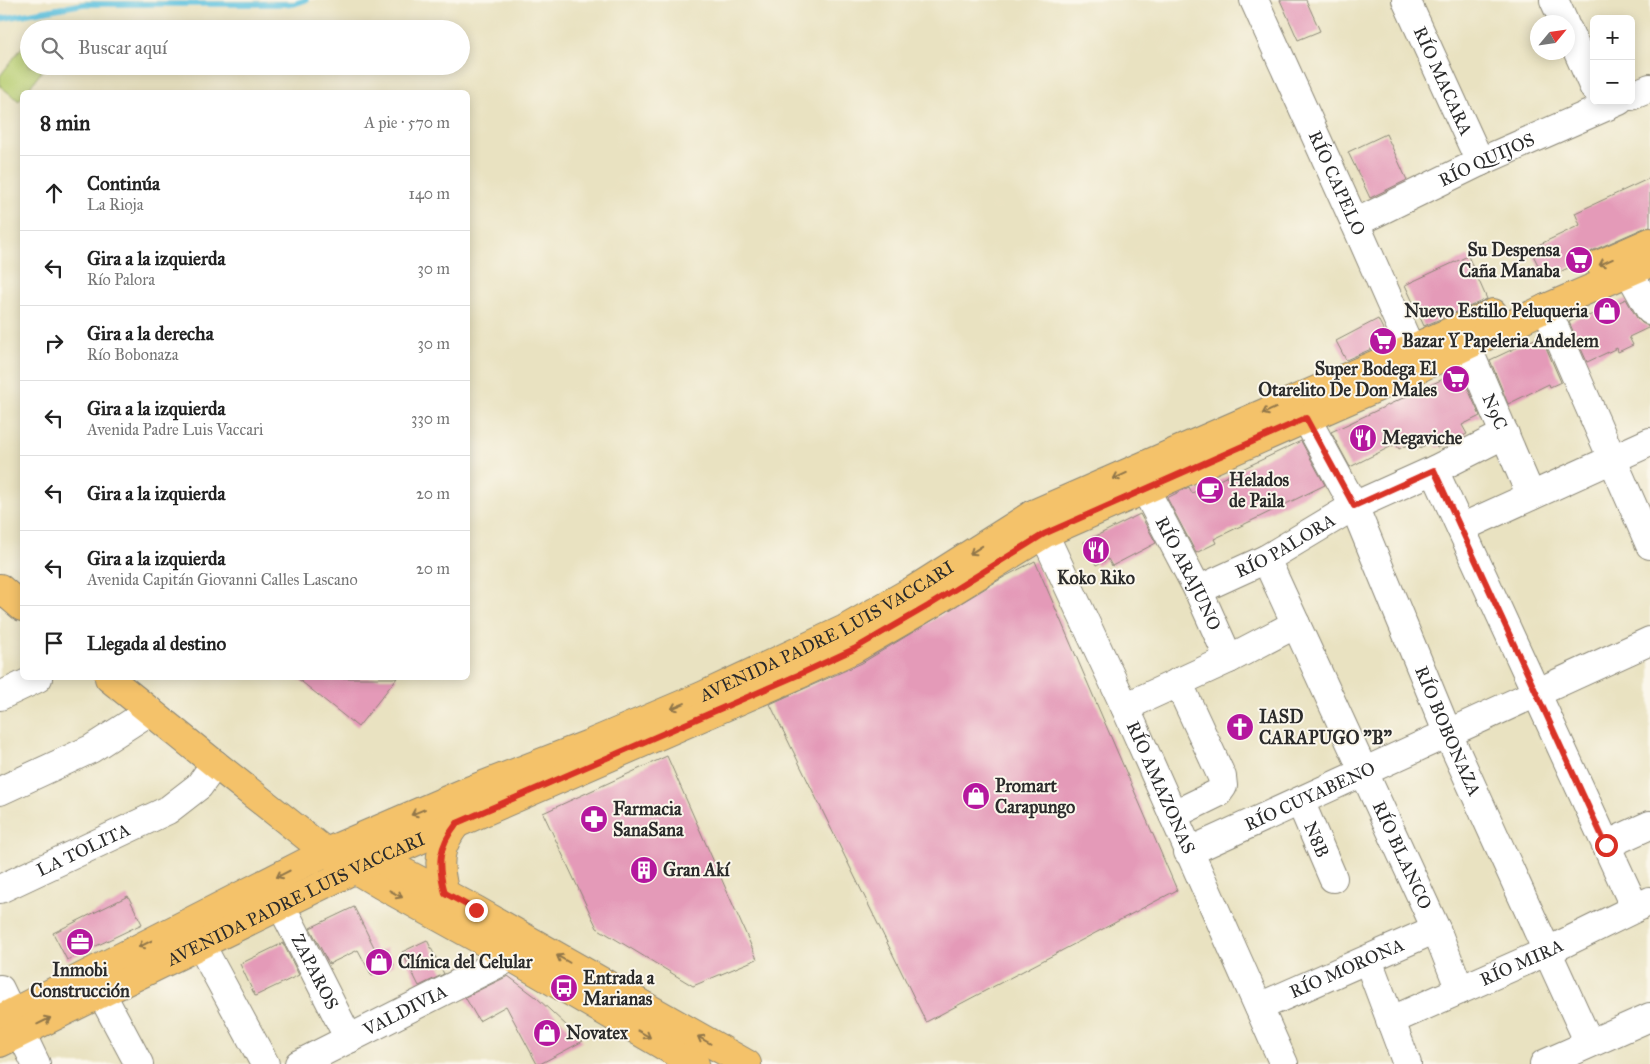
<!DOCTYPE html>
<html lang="es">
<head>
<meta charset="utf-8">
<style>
  :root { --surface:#fff; --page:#f2f2f2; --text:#222; --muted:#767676; --line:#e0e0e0 }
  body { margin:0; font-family:"IM FELL Great Primer",serif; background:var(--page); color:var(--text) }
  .controls { position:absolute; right:15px; top:15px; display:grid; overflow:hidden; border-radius:8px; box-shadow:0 2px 12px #0003 }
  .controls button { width:45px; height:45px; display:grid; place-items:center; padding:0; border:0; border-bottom:1px solid var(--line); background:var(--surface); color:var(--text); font:25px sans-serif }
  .compass { position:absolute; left:1530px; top:15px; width:45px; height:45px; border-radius:50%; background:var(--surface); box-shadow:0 2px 12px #0003; rotate:61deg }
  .stop { position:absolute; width:15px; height:15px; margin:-11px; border:4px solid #d93025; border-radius:50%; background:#fff }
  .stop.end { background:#d93025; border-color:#fff; box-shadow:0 1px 5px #0008 }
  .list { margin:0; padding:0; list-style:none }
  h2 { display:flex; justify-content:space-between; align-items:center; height:65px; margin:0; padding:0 20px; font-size:21px }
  h2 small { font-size:16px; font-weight:400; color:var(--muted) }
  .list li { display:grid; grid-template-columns:32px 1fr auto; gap:15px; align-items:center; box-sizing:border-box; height:75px; padding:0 20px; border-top:1px solid var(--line) }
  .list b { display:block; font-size:19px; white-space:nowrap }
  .list p { margin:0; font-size:16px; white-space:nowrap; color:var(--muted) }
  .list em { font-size:16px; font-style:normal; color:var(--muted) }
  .icon { flex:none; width:28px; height:28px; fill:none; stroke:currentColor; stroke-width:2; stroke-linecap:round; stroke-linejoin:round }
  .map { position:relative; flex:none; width:1650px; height:1064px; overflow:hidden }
  .search { position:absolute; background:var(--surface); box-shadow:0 2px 12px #0003; left:20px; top:20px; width:450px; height:55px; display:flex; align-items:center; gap:12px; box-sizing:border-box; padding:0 18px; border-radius:28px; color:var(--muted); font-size:19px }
  .panel { position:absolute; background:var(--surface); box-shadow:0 2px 12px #0003; left:20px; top:90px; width:450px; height:590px; border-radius:8px }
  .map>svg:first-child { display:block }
</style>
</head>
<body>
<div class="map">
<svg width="1650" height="1064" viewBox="0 0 1650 1064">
  <rect width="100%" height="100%" fill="#fbf7ec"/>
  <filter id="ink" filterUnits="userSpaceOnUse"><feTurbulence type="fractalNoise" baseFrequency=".02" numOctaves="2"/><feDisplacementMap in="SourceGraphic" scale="10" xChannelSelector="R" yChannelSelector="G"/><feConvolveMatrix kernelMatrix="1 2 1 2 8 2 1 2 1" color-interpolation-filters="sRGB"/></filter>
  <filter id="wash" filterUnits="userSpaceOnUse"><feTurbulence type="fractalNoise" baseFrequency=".0096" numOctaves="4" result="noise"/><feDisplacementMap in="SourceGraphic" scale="20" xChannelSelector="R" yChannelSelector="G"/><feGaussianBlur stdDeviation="1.12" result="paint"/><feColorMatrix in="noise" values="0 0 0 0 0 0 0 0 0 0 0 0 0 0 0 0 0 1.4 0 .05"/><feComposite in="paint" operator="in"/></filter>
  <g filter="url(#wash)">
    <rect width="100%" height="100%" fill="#e9e2c1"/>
    <path fill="#b8ce72" stroke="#727c4e" d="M 29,38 L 29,66 L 46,66 L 26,92 L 22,92 L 22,97 L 19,101 L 0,86 L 0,76 Z"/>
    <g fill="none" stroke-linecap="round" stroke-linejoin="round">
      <path stroke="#60c2df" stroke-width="5.5" d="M 0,19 L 84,4 L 294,4 L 306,0"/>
    </g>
    <g id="blocks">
      <path fill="#e49ab8" d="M 1280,0 L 1306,0 L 1320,31 L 1298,40 Z
        M 1386,134 L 1407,180 L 1370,198 L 1348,152 Z
        M 1650,178 L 1650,227 L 1644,228 L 1594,250 L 1588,254 L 1585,260 L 1545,279 L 1530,249 L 1580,225 L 1575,213 Z
        M 1468,256 L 1487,299 L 1424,326 L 1405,285 Z
        M 1626,299 L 1637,318 L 1642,323 L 1650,327 L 1629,337 L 1633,345 L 1618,352 L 1617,348 L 1587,362 L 1569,322 L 1583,315 L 1584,318 Z
        M 1378,319 L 1388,339 L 1387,342 L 1346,360 L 1336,341 Z
        M 1541,336 L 1561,382 L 1550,387 L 1549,384 L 1508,404 L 1490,360 Z
        M 1460,371 L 1480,416 L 1462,425 L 1467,434 L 1437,448 L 1434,441 L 1417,449 L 1413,442 L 1399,449 L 1396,444 L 1350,467 L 1331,432 Z
        M 1301,441 L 1325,485 L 1214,539 L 1216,543 L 1196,553 L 1167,498 L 1189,487 L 1192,493 Z
        M 1140,514 L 1156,543 L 1112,566 L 1108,559 L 1096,565 L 1084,542 Z
        M 1035,561 L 1177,890 L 926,1022 L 770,704 L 862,663 L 1004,577 Z
        M 297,678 L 397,678 L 358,727 Z
        M 667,756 L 757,959 L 693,986 L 597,928 L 543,813 Z
        M 128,896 L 142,924 L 67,960 L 53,933 Z
        M 354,907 L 377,953 L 386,948 L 394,965 L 372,976 L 358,950 L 329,964 L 310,928 Z
        M 427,940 L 444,974 L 419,986 L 402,952 Z
        M 283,943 L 299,975 L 255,996 L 240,964 Z
        M 508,976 L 536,997 L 583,1041 L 540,1064 L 537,1064 L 506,1006 L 479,1021 L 465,997 Z"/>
    </g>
  </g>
  <g filter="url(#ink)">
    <use href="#blocks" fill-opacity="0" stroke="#8a8676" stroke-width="1"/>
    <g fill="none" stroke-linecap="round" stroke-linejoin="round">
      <g stroke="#8a8676" stroke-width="30">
        <g id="minor">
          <path id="s1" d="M 1254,0 L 1355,223 L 1419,368"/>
          <path id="s2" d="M 1406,0 L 1480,162"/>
          <path d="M 1554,0 L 1564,22"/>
          <path d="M 1568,30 L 1594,88"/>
          <path d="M 1631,96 L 1650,88"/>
          <path id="s3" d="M 1355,223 L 1480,162 L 1619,101"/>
          <path d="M 1629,272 L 1650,310"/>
          <path d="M 1546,308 L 1650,545"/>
          <path id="s4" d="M 1459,328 L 1531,496"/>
          <path id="s5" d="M 1306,418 L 1354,506 L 1448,734 L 1589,1043"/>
          <path d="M 1434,470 L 1635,908"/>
          <path id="s6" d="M 1145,489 L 1198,590 L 1229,659"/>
          <path id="s7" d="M 1033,514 L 1044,534 L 1125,707 L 1284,1064"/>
          <path d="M 1461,528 L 1650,442"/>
          <path id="s8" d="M 1266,559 L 1436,929 L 1460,990"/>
          <path id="s9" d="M 1198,590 L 1266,559 L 1354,506 L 1434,470 L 1505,434"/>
          <path d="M 0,696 L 38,678"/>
          <path d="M 1125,707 L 1229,659 L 1296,624"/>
          <path d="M 0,791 L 91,749 L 150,711"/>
          <path id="s10" d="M 1300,801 L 1333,878"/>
          <path d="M 1173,815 L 1218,793 L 1223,786 L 1222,777 L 1178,682"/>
          <path d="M 1606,845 L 1650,825"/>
          <path id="s11" d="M 1188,852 L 1650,641"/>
          <path id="s12" d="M 0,889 L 168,810 L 199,786 L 215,764"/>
          <path id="s13" d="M 281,905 L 349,1039"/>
          <path d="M 190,925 L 265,1064"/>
          <path d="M 1368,960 L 1407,1064"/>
          <path d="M 0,989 L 36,1064"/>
          <path d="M 101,993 L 139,1064"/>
          <path id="s14" d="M 1259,1007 L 1436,929"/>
          <path id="s15" d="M 1390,1021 L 1548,951 L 1650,901"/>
          <path id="s16" d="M 299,1064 L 511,957"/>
          <path d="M 1544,1064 L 1650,1017"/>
        </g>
      </g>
      <g stroke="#8a8676" stroke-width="30">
        <g id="major">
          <path d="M 1600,264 L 1650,242"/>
          <path d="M 0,588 L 22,607"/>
          <path d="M 109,678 L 215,764 L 326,852 L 381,885 L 511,957 L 695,1064"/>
          <path d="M 365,852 L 476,910 L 747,1064"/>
          <path d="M 445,893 C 437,864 438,847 457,823"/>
          <path id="s17" d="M 0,1019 L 326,852 L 463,793 L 589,744 L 702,696 L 845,629 L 915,589 L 1033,514 L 1493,313"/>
          <path id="s18" d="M 0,1043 L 378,858 L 798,675 L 854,649 L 928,606 L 1044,534 L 1392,381 L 1546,308 L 1650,263"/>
        </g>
      </g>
      <use href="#minor" stroke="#fff" stroke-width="28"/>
      <use href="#major" stroke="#f4c26a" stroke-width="28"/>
    </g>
    <defs><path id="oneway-shaft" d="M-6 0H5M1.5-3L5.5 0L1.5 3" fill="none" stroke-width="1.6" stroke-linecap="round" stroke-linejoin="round" transform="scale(1.25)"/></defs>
    <g stroke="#90764a">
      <use href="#oneway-shaft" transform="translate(1606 262) rotate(156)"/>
      <use href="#oneway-shaft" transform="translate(1269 411) rotate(156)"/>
      <use href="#oneway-shaft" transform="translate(1120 476) rotate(156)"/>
      <use href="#oneway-shaft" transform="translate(976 550) rotate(147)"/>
      <use href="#oneway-shaft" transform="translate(678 706) rotate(157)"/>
      <use href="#oneway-shaft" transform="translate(418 812) rotate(157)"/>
      <use href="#oneway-shaft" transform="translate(283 874) rotate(153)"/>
      <use href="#oneway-shaft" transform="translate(396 894) rotate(29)"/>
      <use href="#oneway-shaft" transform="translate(145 944) rotate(153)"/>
      <use href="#oneway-shaft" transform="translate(563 959) rotate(-150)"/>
      <use href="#oneway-shaft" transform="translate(44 1021) rotate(-26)"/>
      <use href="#oneway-shaft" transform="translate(644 1034) rotate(30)"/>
      <use href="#oneway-shaft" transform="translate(704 1040) rotate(-150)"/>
    </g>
  </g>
  <g fill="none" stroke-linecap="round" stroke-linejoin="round" filter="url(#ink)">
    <path stroke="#d93025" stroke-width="6" d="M 476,910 L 445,893 C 437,864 438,847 457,823 L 798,675 L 854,649 L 928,606 L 1044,534 L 1306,418 L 1354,506 L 1434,470 L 1606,845"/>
  </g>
  <defs>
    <g id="supermarket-disc" transform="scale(1.4375)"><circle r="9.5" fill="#b5179e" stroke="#fbf7ec"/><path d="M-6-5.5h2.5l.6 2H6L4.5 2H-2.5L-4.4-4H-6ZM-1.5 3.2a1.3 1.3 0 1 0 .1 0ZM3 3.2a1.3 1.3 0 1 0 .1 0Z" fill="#fff"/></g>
    <g id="shop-disc" transform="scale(1.4375)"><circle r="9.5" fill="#b5179e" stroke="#fbf7ec"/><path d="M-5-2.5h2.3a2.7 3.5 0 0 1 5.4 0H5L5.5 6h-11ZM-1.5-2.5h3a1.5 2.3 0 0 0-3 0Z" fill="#fff"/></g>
    <g id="restaurant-disc" transform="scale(1.4375)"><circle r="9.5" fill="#b5179e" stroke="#fbf7ec"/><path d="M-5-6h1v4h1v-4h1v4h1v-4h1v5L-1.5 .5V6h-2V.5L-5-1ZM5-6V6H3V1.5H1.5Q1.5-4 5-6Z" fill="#fff"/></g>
    <g id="cafe-disc" transform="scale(1.4375)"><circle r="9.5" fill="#b5179e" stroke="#fbf7ec"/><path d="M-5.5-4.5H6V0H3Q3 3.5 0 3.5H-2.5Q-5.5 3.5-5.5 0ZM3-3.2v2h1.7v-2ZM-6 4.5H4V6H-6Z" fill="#fff"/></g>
    <g id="church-disc" transform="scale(1.4375)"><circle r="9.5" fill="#b5179e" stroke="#fbf7ec"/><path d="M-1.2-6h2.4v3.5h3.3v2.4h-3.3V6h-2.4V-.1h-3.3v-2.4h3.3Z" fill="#fff"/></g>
    <g id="pharmacy-disc" transform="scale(1.4375)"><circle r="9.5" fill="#b5179e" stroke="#fbf7ec"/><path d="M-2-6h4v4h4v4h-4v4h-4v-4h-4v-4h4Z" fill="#fff"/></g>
    <g id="building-disc" transform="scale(1.4375)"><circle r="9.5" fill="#b5179e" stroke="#fbf7ec"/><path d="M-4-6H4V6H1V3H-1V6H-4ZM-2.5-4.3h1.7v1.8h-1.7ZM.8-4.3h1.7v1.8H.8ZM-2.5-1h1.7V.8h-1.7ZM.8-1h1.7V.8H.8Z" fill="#fff"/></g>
    <g id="office-disc" transform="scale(1.4375)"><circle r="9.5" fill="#b5179e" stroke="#fbf7ec"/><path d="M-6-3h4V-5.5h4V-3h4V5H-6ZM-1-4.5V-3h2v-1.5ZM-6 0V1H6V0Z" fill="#fff"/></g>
    <g id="bus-disc" transform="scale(1.4375)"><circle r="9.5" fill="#b5179e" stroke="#fbf7ec"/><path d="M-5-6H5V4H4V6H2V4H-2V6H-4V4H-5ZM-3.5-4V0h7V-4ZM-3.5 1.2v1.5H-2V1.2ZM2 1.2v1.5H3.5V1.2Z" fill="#fff"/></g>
  </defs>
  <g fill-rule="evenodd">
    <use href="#supermarket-disc" x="1579" y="260"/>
    <use href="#shop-disc" x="1607" y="311"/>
    <use href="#supermarket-disc" x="1383" y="341"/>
    <use href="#supermarket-disc" x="1456" y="379"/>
    <use href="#restaurant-disc" x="1363" y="438"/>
    <use href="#cafe-disc" x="1210" y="490"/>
    <use href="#restaurant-disc" x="1096" y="550"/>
    <use href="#church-disc" x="1240" y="727"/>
    <use href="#shop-disc" x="976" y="796"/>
    <use href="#pharmacy-disc" x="594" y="819"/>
    <use href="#building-disc" x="644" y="870"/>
    <use href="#office-disc" x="80" y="942"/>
    <use href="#shop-disc" x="379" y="962"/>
    <use href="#bus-disc" x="564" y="988"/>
    <use href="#shop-disc" x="547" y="1033"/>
  </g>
  <g text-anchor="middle" stroke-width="4" stroke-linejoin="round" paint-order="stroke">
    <g font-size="18" fill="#2b2b2b" stroke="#fbf7ec">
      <text dy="6" stroke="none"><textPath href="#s2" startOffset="89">RÍO MACARA</textPath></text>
      <text dy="6" stroke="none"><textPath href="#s3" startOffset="146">RÍO QUIJOS</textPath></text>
      <text dy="6" stroke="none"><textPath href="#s1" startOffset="201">RÍO CAPELO</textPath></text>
      <text dy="6" stroke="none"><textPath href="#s4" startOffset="91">N9C</textPath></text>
      <text dy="6" stroke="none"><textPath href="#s9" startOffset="98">RÍO PALORA</textPath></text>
      <text dy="6" stroke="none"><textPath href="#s6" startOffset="95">RÍO ARAJUNO</textPath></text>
      <text dy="6" stroke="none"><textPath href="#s17" startOffset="914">AVENIDA PADRE LUIS VACCARI</textPath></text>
      <text dy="6" stroke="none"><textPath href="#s5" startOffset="344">RÍO BOBONAZA</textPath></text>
      <text dy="6" stroke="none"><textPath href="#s7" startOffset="302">RÍO AMAZONAS</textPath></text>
      <text dy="6" stroke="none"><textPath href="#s11" startOffset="134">RÍO CUYABENO</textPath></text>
      <text dy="6" stroke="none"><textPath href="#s10" startOffset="42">N8B</textPath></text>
      <text dy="6" stroke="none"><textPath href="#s12" startOffset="92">LA TOLITA</textPath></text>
      <text dy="6" stroke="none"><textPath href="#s8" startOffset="326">RÍO BLANCO</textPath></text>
      <text dy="6" stroke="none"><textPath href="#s18" startOffset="329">AVENIDA PADRE LUIS VACCARI</textPath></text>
      <text dy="6" stroke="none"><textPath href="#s15" startOffset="144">RÍO MIRA</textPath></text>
      <text dy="6" stroke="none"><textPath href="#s14" startOffset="96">RÍO MORONA</textPath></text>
      <text dy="6" stroke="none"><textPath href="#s13" startOffset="75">ZAPAROS</textPath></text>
      <text dy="6" stroke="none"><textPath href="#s16" startOffset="119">VALDIVIA</textPath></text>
    </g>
    <g font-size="18" font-weight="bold" fill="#2b2b2b" stroke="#fbf7ec" text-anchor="start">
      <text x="1560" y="256" text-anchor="end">Su Despensa<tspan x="1560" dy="21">Caña Manaba</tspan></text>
      <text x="1588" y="317" text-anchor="end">Nuevo Estillo Peluqueria</text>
      <text x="1402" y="347">Bazar Y Papeleria Andelem</text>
      <text x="1437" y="375" text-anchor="end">Super Bodega El<tspan x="1437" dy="21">Otarelito De Don Males</tspan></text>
      <text x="1382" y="444">Megaviche</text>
      <text x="1229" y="486">Helados<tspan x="1229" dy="21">de Paila</tspan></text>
      <text x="1096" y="584" text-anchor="middle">Koko Riko</text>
      <text x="1259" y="723">IASD<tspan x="1259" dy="21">CARAPUGO "B"</tspan></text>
      <text x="995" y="792">Promart<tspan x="995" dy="21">Carapungo</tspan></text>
      <text x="613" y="815">Farmacia<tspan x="613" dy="21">SanaSana</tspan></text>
      <text x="663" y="876">Gran Akí</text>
      <text x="398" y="968">Clínica del Celular</text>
      <text x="80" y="976" text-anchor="middle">Inmobi<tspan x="80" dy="21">Construcción</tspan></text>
      <text x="583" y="984">Entrada a<tspan x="583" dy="21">Marianas</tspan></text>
      <text x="566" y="1039">Novatex</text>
    </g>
  </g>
</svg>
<div class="controls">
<button>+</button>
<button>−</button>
</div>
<svg class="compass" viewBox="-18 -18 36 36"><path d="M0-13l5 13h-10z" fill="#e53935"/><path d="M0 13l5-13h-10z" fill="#767676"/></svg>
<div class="stop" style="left:1606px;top:845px"></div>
<div class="stop end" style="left:476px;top:910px"></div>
<div class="search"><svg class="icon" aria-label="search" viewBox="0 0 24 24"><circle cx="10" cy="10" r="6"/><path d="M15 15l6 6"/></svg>Buscar aquí</div>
<section class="panel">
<h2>8 min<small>A pie · 570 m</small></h2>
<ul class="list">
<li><svg class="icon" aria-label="ahead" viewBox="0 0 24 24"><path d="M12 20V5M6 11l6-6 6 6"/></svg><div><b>Continúa</b><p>La Rioja</p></div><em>140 m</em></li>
<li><svg class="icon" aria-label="left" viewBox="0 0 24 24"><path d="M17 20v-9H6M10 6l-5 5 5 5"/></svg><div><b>Gira a la izquierda</b><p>Río Palora</p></div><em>30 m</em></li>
<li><svg class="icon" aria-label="right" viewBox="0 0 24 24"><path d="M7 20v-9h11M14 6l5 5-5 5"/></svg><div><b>Gira a la derecha</b><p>Río Bobonaza</p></div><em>30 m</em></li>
<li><svg class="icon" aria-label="left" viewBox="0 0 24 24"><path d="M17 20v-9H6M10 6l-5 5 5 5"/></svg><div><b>Gira a la izquierda</b><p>Avenida Padre Luis Vaccari</p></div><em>330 m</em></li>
<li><svg class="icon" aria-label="left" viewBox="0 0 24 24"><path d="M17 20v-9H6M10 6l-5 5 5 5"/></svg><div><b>Gira a la izquierda</b></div><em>20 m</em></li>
<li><svg class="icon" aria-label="left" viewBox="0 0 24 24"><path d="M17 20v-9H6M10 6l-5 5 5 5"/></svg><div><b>Gira a la izquierda</b><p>Avenida Capitán Giovanni Calles Lascano</p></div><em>20 m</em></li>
<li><svg class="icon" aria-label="arrive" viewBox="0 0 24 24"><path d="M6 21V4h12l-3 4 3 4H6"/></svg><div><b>Llegada al destino</b></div></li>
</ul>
</section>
</div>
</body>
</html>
